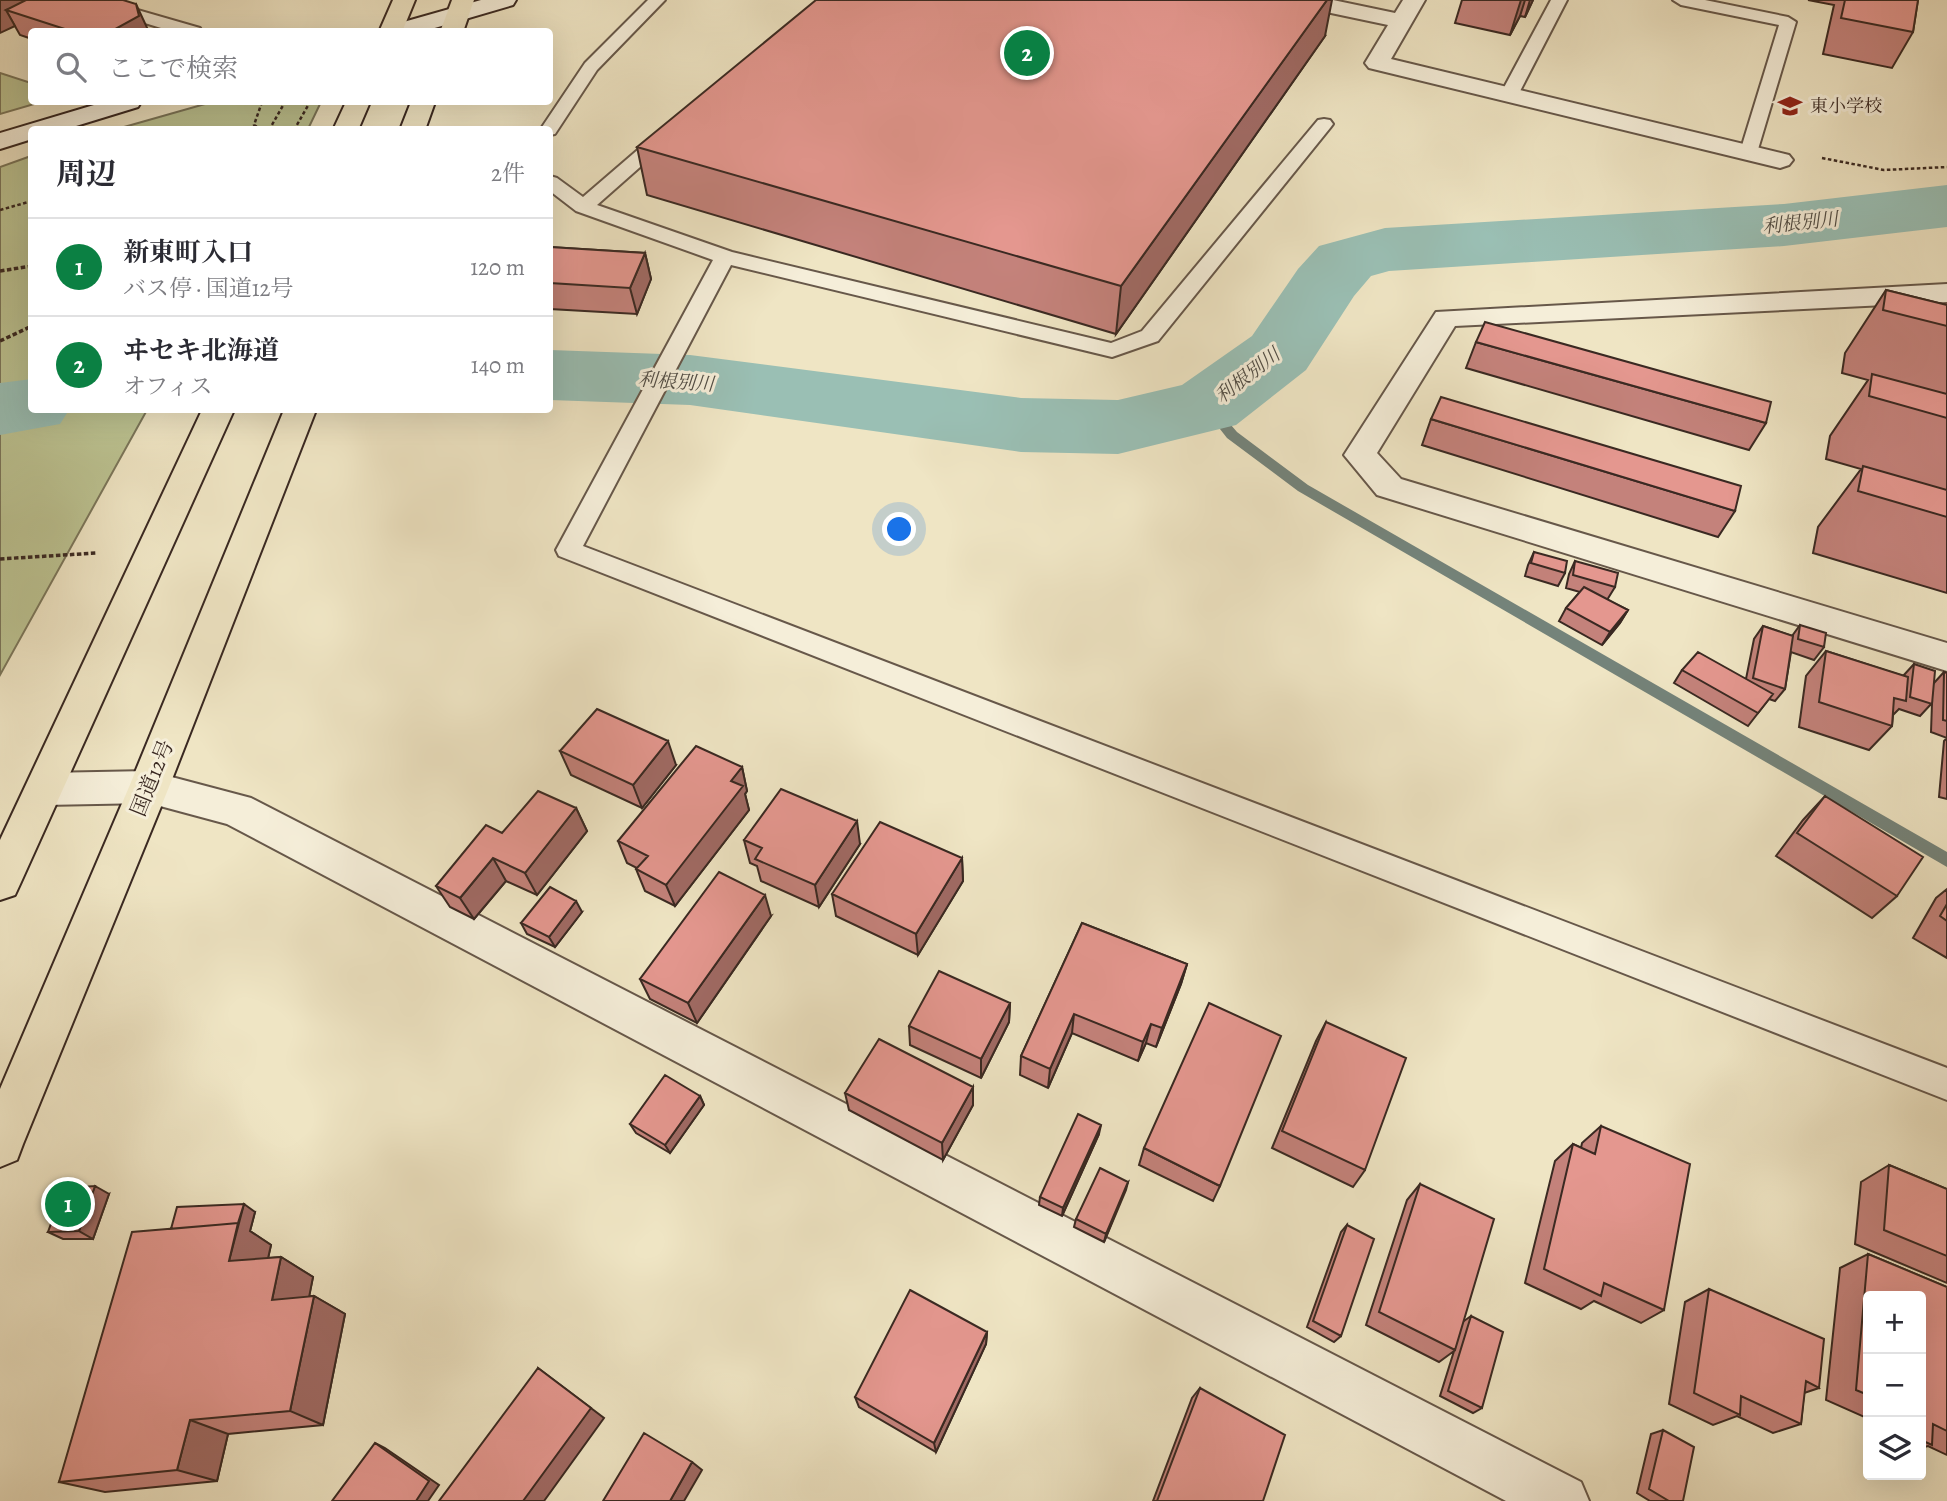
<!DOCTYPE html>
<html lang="ja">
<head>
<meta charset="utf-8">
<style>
  :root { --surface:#fff; --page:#f7f7f7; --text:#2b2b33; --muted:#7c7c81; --line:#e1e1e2; --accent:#0b8043 }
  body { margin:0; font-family:Alegreya,"Noto Serif JP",serif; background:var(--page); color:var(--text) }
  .controls { position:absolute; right:21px; bottom:21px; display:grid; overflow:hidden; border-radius:7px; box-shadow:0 7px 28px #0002 }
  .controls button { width:63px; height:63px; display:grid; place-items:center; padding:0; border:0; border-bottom:2px solid var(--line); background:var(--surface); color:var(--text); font:35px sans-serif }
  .you { position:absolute; left:900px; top:530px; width:24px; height:24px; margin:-18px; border:5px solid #fff; border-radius:50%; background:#1a73e8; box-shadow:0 0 0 10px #1a73e833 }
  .badge { display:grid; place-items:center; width:46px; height:46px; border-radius:50%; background:var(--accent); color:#fff; font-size:23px; font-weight:700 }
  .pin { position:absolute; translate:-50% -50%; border:4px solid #fff; box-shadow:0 2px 7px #0006 }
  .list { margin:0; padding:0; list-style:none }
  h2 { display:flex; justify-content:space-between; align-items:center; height:91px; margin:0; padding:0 28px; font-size:30px }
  h2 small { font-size:23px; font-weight:400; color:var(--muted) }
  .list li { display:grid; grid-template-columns:46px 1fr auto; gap:21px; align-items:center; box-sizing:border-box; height:98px; padding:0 28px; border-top:2px solid var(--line) }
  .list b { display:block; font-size:26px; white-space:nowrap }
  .list p { margin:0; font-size:23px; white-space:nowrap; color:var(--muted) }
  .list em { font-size:23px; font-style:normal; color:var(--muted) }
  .icon { flex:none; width:38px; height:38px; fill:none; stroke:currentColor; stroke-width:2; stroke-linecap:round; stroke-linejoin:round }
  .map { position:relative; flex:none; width:1947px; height:1501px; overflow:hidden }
  .search { position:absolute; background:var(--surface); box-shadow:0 7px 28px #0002; left:28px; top:28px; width:525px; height:77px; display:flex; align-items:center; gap:18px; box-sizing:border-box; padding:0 24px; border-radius:7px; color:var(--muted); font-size:26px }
  .panel { position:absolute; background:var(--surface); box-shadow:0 7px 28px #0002; left:28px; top:126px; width:525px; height:287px; border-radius:7px }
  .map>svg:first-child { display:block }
</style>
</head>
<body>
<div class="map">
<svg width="1947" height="1501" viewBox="0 0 1947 1501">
  <rect width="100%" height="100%" fill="#efe5c4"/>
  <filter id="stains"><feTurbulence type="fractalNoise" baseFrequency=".00286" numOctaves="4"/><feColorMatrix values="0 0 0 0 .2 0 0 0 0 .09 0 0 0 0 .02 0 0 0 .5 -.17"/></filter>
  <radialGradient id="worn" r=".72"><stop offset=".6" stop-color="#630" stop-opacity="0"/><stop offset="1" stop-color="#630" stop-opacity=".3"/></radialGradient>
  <path fill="#bcc392" stroke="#7b765a" stroke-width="2" d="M 0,73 L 31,83 L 32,102 L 41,102 L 0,114 Z
    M 212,102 L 321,102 L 308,129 L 117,129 Z
    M 31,156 L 32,410 L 147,410 L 0,675 L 0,167 Z"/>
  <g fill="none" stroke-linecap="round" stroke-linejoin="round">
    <path fill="#74837a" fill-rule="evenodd" d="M 1208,402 L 1212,403 L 1237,432 L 1308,485 L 1947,852 L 1947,867 L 1298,491 L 1227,438 L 1202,406 Z"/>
    <path fill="#9abfb4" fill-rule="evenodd" d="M 1947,185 L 1947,227 L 1784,246 L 1389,271 L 1371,276 L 1354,296 L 1306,370 L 1236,425 L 1118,454 L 1021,452 L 690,405 L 550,400 L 550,350 L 690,355 L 1021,398 L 1118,400 L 1182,385 L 1252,336 L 1298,269 L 1319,246 L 1385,228 L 1784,204 Z
      M 32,379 L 32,410 L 69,410 L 60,424 L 0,435 L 0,383 Z"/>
    <g stroke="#67584a" stroke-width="4">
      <path id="lane" d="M 78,0 L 103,0 L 200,28 L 202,32 L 174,32 L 80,3 Z
        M 648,0 L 665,0 L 597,70 L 555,134 L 550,135 L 550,130 L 540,130 L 585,63 Z
        M 1551,0 L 1567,0 L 1518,95 L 1515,99 L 1503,99 L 1500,95 Z
        M 1673,0 L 1705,0 L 1788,17 L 1796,22 L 1756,156 L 1742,156 L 1740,152 L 1779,25 L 1681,5 Z
        M 1324,119 L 1330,120 L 1333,124 L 1330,128 L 1158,341 L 1112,357 L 731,265 L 583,546 L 1947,1068 L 1947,1100 L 559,556 L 556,550 L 713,260 L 576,211 L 550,191 L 550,176 L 557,178 L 583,197 L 662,129 L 674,129 L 677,133 L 674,137 L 597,205 L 732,252 L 1111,343 L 1142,331 L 1318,120 Z"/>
    </g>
    <g stroke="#67584a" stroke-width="4">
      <path id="street" d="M 1290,0 L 1333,0 L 1395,13 L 1403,0 L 1425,0 L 1391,59 L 1789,155 L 1793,160 L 1789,165 L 1780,168 L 1369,68 L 1365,63 L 1388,25 L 1293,5 Z
        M 1947,284 L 1947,302 L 1455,326 L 1377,453 L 1401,479 L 1947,643 L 1947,671 L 1377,495 L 1344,455 L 1436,312 Z
        M 149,771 L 251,798 L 1581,1482 L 1589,1501 L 1506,1501 L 227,824 L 149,803 L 45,805 L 31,800 L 25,789 L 31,778 L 45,773 Z"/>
    </g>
    <g stroke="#3a2922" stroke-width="4">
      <path id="secondary" d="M 481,0 L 516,0 L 513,5 L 421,32 L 383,32 L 386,27 Z
        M 104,102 L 141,102 L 138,107 L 63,130 L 32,130 L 32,139 L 0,149 L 0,133 Z"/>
    </g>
    <g stroke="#3a2922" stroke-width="4">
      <path id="highway" d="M 393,0 L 415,0 L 402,32 L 379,32 Z
        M 452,0 L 474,0 L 463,32 L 440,32 Z
        M 346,102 L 370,102 L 358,130 L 333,130 Z
        M 411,102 L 435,102 L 425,130 L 400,130 Z
        M 202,410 L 234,410 L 21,882 L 15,895 L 0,900 L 0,840 Z
        M 284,410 L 316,410 L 169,787 L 23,1144 L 17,1160 L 0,1167 L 0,1089 L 129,787 Z"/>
    </g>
    <path stroke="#3a2922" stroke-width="2.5" stroke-dasharray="3.5 2.5" stroke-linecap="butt" d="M 262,102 L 254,125 L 262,130
      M 269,130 L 285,102
      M 294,130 L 310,102
      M 1822,158 L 1884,170 L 1947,167
      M 0,210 L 32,201"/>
    <path stroke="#3a2922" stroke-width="3.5" stroke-dasharray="4.5 2.5" stroke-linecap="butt" d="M 0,271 L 32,266
      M 0,341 L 32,326
      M 0,559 L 96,553"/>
    <use href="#lane" fill="#f5eed9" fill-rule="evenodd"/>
    <use href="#street" fill="#f5eed9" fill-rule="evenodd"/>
    <use href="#secondary" fill="#f5eed9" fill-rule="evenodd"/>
    <use href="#highway" fill="#efe5c4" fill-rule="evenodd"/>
  </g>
  <path fill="#c4827b" stroke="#3a2922" stroke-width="2" d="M 0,0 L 148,29 L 149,32 L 32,32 L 32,39 L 20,35 Z
    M 1462,0 L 1533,0 L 1525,17 L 1520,16 L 1510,35 L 1455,23 Z
    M 1808,0 L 1918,0 L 1913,32 L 1892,68 L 1823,54 L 1834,5 Z
    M 1325,36 L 1116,334 L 647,195 L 637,147 Z
    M 550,247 L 645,253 L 651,279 L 637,314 L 550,309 Z
    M 1886,290 L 1947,305 L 1947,593 L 1813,553 L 1818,527 L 1861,469 L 1826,459 L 1830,436 L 1868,380 L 1842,373 L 1845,353 Z
    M 1476,342 L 1766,423 L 1749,450 L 1466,368 Z
    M 1431,419 L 1735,511 L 1718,537 L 1422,445 Z
    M 1534,552 L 1565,573 L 1558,586 L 1525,576 L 1528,565 Z
    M 1575,561 L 1615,587 L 1607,600 L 1628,610 L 1620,623 L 1602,645 L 1559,621 L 1566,608 L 1580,592 L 1566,588 L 1569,574 Z
    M 1800,625 L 1824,647 L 1814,660 L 1791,652 L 1785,689 L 1775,701 L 1769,699 L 1748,726 L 1674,683 L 1682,670 L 1746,679 L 1754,639 L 1763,626 L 1792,636 Z
    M 1826,651 L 1903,676 L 1914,664 L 1934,683 L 1944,672 L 1947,673 L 1947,738 L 1931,732 L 1932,703 L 1920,716 L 1899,709 L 1893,715 L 1892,726 L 1869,750 L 1799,727 L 1806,676 Z
    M 1947,738 L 1947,799 L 1939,797 L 1944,741 Z
    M 560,751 L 676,765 L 642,808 L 571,775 Z
    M 742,767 L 747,791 L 745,794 L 749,810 L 675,906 L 645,891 L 636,869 L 637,868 L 627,863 L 618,841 Z
    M 1825,796 L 1897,896 L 1872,918 L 1776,856 L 1803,820 Z
    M 576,808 L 587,831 L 537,895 L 506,881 L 474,919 L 450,907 L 436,886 L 502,833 Z
    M 744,840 L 860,844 L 819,907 L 761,881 L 757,866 L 750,863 Z
    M 962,858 L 963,881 L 918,955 L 836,916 L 832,894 Z
    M 1947,889 L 1947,958 L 1913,938 L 1936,898 Z
    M 582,912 L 555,947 L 527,934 L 521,923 Z
    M 771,916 L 697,1023 L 650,999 L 640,979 Z
    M 1082,923 L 1187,964 L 1181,984 L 1156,1047 L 1146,1043 L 1138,1061 L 1072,1033 L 1048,1088 L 1020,1075 L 1021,1056 Z
    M 1010,1003 L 1009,1022 L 981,1078 L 910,1045 L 909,1026 Z
    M 1326,1022 L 1365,1170 L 1353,1187 L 1272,1148 L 1316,1041 Z
    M 973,1087 L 973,1105 L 943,1160 L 849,1110 L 845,1093 Z
    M 700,1096 L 704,1105 L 670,1153 L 636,1133 L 630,1124 Z
    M 1601,1126 L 1664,1310 L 1641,1323 L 1594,1301 L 1581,1309 L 1525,1283 L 1555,1161 L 1573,1144 L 1581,1148 L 1582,1143 Z
    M 1099,1134 L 1062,1216 L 1039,1205 L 1040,1197 Z
    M 1144,1148 L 1220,1186 L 1213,1201 L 1139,1165 Z
    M 1889,1165 L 1947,1189 L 1947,1283 L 1855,1244 L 1861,1182 Z
    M 1128,1182 L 1104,1242 L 1074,1227 L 1076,1219 Z
    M 1420,1184 L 1464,1321 L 1471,1316 L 1482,1408 L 1473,1413 L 1440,1396 L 1454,1351 L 1439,1362 L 1366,1325 L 1407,1200 Z
    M 109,1194 L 93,1239 L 63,1239 L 48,1232 Z
    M 255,1212 L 250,1231 L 271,1245 L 268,1258 L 281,1257 L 313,1277 L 309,1296 L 314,1296 L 345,1314 L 323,1425 L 228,1434 L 217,1481 L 105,1492 L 59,1482 L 171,1229 Z
    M 1347,1225 L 1341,1336 L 1334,1342 L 1307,1327 L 1341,1232 Z
    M 1868,1254 L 1947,1287 L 1947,1455 L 1928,1446 L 1921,1448 L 1921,1296 L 1868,1296 L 1868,1440 L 1865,1439 L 1867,1418 L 1826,1400 L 1840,1268 Z
    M 1709,1289 L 1819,1388 L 1804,1393 L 1801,1424 L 1773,1433 L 1737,1416 L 1713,1425 L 1669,1404 L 1685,1302 Z
    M 987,1332 L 986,1344 L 936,1452 L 859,1407 L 855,1397 Z
    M 1200,1388 L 1263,1501 L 1153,1501 L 1192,1398 Z
    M 1663,1430 L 1683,1501 L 1650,1501 L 1637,1493 L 1651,1434 Z"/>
  <path fill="#a06a64" stroke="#3a2922" stroke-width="2" d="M 0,0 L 35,0 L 6,10 L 15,26 L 0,33 Z
    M 1327,0 L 1332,0 L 1325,36 L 1116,334 L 1121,286 Z
    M 1521,0 L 1525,0 L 1520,16 L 1510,35 Z
    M 1530,0 L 1533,0 L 1525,17 Z
    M 136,4 L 149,32 L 110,32 Z
    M 645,253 L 651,279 L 637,314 L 630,288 Z
    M 1628,610 L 1620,623 L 1602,645 L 1610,632 Z
    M 668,741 L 676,765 L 642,808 L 633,785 Z
    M 742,767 L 747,791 L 745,794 L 749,810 L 675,906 L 666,885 L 731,781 Z
    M 576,808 L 587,831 L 537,895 L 525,873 Z
    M 857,821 L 860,844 L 819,907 L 815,885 Z
    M 493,858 L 506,881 L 474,919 L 460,898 Z
    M 962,858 L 963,881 L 918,955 L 916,934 Z
    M 765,895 L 771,916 L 697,1023 L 688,1003 Z
    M 576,901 L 582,912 L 555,947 L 549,937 Z
    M 1187,964 L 1181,984 L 1156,1047 L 1162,1028 Z
    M 1010,1003 L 1009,1022 L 981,1078 L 981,1059 Z
    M 1074,1014 L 1072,1033 L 1048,1088 L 1050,1069 Z
    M 1151,1024 L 1146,1043 L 1138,1061 L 1143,1042 Z
    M 973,1087 L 973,1105 L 943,1160 L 942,1143 Z
    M 700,1096 L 704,1105 L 670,1153 L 665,1145 Z
    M 1101,1125 L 1099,1134 L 1062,1216 L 1063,1208 Z
    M 1128,1182 L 1126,1190 L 1104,1242 L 1106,1234 Z
    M 95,1186 L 109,1194 L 93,1239 L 79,1231 Z
    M 244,1204 L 255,1212 L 250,1231 L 271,1245 L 263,1281 L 229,1261 Z
    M 281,1257 L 313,1277 L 305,1318 L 272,1300 Z
    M 314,1296 L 345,1314 L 323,1425 L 290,1411 Z
    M 987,1332 L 986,1344 L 936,1452 L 934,1443 Z
    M 538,1368 L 604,1418 L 544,1501 L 523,1501 Z
    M 190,1420 L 228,1434 L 217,1481 L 177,1470 Z
    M 375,1443 L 385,1448 L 439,1485 L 428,1501 L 416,1501 Z
    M 692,1462 L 702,1470 L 684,1501 L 670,1501 Z"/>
  <path fill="#e4978f" stroke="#3a2922" stroke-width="2" d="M 26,0 L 123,0 L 136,4 L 139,16 L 110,32 L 74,32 L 6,10 Z
    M 816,0 L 1327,0 L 1121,286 L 637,147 Z
    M 1845,0 L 1918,0 L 1913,32 L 1841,18 Z
    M 550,247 L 645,253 L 630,288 L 550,283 Z
    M 1886,290 L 1947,305 L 1947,326 L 1883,310 Z
    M 1485,322 L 1771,402 L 1766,423 L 1476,342 Z
    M 1872,374 L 1947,394 L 1947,418 L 1869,396 Z
    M 1441,397 L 1741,486 L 1735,511 L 1431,419 Z
    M 1863,466 L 1947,490 L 1947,517 L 1858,491 Z
    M 1534,552 L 1567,561 L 1565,573 L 1531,563 Z
    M 1575,561 L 1618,573 L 1615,587 L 1573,575 Z
    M 1584,587 L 1628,610 L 1610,632 L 1566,608 Z
    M 1800,625 L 1826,633 L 1824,647 L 1798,639 Z
    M 1763,626 L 1793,636 L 1785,689 L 1753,678 Z
    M 1826,651 L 1908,677 L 1906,701 L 1894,698 L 1892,726 L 1819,702 Z
    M 1698,652 L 1773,694 L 1758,713 L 1682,670 Z
    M 1914,664 L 1935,671 L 1932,704 L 1910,697 Z
    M 1944,672 L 1947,673 L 1947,721 L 1943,720 Z
    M 597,709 L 668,741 L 633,785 L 560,751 Z
    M 696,746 L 742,767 L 731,781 L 743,786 L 666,885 L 636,869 L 648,856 L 618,841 Z
    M 781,789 L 857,821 L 815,885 L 755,859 L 762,848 L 744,840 Z
    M 538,791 L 576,808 L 525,873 L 493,858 L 460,898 L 436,886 L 486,825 L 502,833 Z
    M 1825,796 L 1923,857 L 1897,896 L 1797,833 Z
    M 880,822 L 962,858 L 916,934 L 832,894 Z
    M 719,872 L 765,895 L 688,1003 L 640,979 Z
    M 550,887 L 576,901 L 549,937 L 521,923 Z
    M 1947,904 L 1947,921 L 1940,916 Z
    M 1082,923 L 1187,964 L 1162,1028 L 1151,1024 L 1143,1042 L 1074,1014 L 1050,1069 L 1021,1056 Z
    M 939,971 L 1010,1003 L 981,1059 L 909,1026 Z
    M 1209,1003 L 1281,1036 L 1220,1186 L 1144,1148 Z
    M 1326,1022 L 1406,1058 L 1365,1170 L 1282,1131 Z
    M 879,1039 L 973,1087 L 942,1143 L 845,1093 Z
    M 665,1075 L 700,1096 L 665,1145 L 630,1124 Z
    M 1078,1114 L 1101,1125 L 1063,1208 L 1040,1197 Z
    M 1601,1126 L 1690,1164 L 1664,1310 L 1604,1283 L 1601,1296 L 1544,1269 L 1573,1144 L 1595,1154 Z
    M 1889,1165 L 1947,1189 L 1947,1256 L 1884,1230 Z
    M 1100,1168 L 1128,1182 L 1106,1234 L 1076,1219 Z
    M 1420,1184 L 1494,1219 L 1455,1350 L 1379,1312 Z
    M 95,1186 L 79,1231 L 48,1232 L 64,1188 Z
    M 244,1204 L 238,1223 L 171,1229 L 177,1207 Z
    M 238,1223 L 229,1261 L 281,1257 L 272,1300 L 314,1296 L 290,1411 L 190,1420 L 177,1470 L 59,1482 L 132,1232 Z
    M 1347,1225 L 1374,1239 L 1341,1336 L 1313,1321 Z
    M 1868,1254 L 1947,1287 L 1947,1431 L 1933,1424 L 1932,1445 L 1921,1440 L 1921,1296 L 1868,1296 L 1868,1395 L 1856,1390 Z
    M 1709,1289 L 1824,1339 L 1819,1388 L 1806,1381 L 1801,1424 L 1741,1396 L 1740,1415 L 1694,1393 Z
    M 910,1290 L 987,1332 L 934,1443 L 855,1397 Z
    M 1471,1316 L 1503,1332 L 1482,1408 L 1448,1391 Z
    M 538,1368 L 591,1408 L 523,1501 L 439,1501 Z
    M 1200,1388 L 1285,1435 L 1263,1501 L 1157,1501 Z
    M 1663,1430 L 1694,1447 L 1683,1501 L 1669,1501 L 1649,1489 Z
    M 644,1433 L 692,1462 L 670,1501 L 603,1501 Z
    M 375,1443 L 429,1481 L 416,1501 L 332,1501 Z"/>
  <defs>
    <g id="school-bare" transform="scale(1.89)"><path d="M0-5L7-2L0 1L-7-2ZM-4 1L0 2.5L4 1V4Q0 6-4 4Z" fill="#8f2418" stroke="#f5eed9" stroke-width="2.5" paint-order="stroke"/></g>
  </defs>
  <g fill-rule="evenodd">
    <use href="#school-bare" x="1790" y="106"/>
  </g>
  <g text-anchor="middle" stroke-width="6" stroke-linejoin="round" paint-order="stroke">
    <g font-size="18" fill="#3a2922" stroke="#f5eed9" text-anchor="start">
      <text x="1810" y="112">東小学校</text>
    </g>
    <g font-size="19" font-style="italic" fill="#524e46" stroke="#f5eed9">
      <text transform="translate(1800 222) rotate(-6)" y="7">利根別川</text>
      <text transform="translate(1247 375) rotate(-38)" y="7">利根別川</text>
      <text transform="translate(676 381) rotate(4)" y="7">利根別川</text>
    </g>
    <g font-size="21" fill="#3a2922" stroke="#f5eed9">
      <text transform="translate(152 778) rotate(-68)" y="7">国道12号</text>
    </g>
  </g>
  <rect width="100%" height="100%" filter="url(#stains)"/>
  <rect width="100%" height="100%" fill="url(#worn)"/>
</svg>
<div class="controls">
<button>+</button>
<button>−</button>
<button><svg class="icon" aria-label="layers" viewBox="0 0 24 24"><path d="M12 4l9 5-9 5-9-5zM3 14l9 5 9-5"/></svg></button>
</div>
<div class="you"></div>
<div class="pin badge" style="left:68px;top:1204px">1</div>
<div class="pin badge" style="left:1027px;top:53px">2</div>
<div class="search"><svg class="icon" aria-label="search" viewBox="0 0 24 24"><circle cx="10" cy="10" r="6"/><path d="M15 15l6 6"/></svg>ここで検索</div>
<section class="panel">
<h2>周辺<small>2件</small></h2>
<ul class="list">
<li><span class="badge">1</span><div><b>新東町入口</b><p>バス停 · 国道12号</p></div><em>120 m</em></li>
<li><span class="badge">2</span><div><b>ヰセキ北海道</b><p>オフィス</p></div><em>140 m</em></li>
</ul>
</section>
</div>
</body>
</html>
